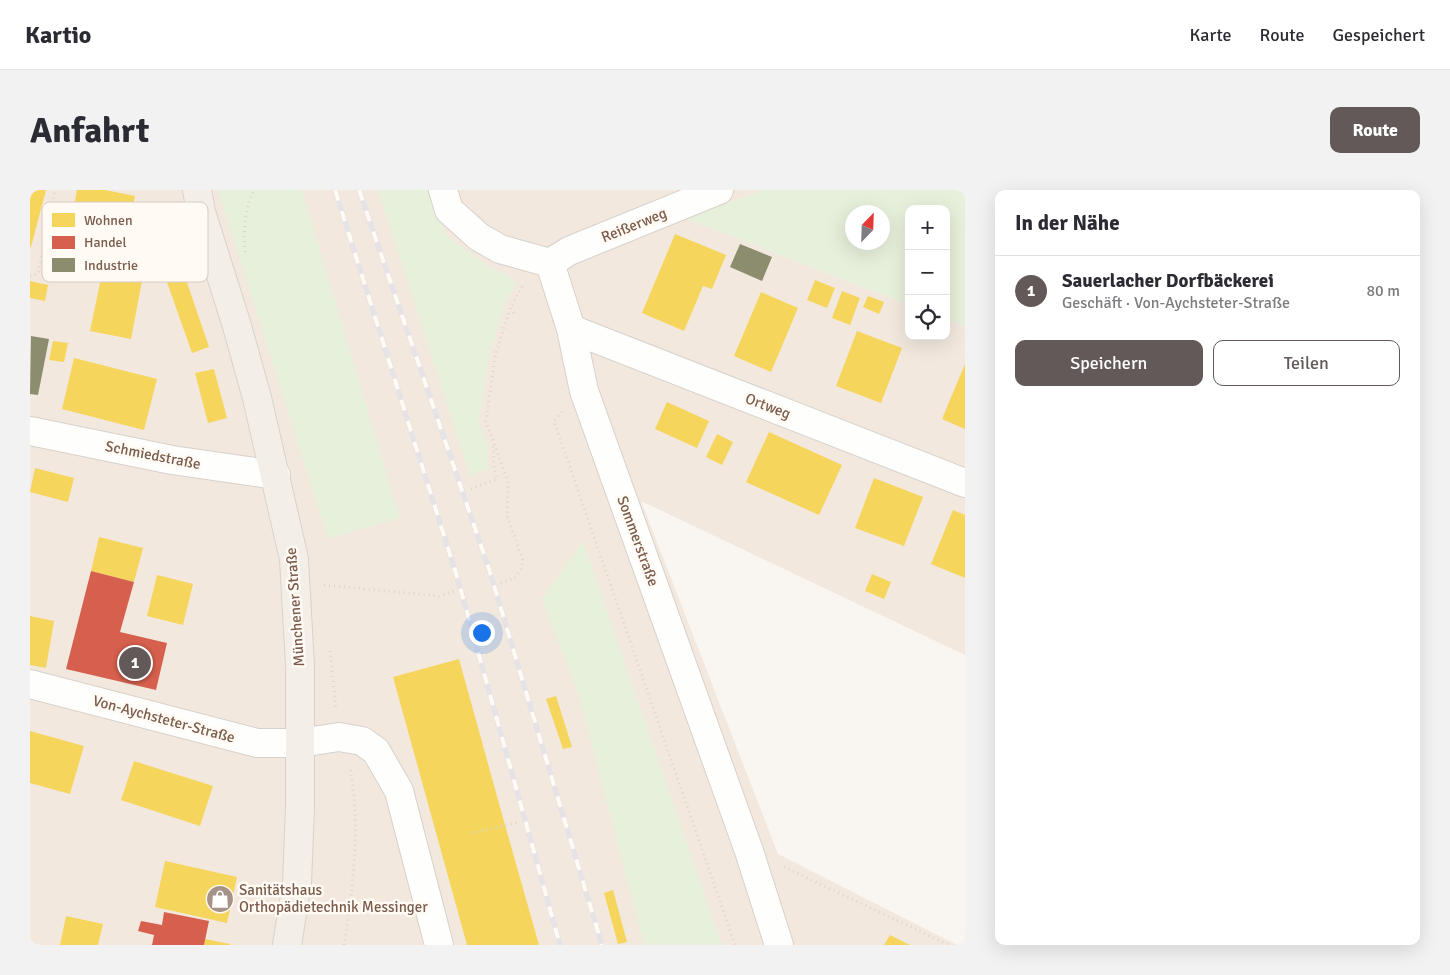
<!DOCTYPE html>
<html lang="de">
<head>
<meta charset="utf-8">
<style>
  :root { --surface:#fff; --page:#f2f2f3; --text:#2b2b33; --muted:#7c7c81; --line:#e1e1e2; --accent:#625958 }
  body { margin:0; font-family:Signika,sans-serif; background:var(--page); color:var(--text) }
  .controls { position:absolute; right:15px; top:15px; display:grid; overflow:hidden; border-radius:10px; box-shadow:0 5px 20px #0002 }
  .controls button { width:45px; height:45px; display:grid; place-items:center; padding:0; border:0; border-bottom:1px solid var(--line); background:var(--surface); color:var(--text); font:25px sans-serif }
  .compass { position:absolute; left:815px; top:15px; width:45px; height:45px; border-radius:50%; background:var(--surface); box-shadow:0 5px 20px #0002; rotate:23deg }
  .you { position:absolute; left:451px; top:442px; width:18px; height:18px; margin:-12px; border:4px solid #fff; border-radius:50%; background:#1a73e8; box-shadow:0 0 0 8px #1a73e833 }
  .badge { display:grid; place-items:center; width:32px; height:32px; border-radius:50%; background:var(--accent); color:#fff; font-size:16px; font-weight:700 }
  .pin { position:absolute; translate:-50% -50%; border:2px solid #fff; box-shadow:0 1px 5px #0006 }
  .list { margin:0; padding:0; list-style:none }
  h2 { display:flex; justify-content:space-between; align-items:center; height:65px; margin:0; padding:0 20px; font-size:21px }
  h2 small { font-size:16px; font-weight:400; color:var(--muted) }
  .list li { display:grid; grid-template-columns:32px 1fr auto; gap:15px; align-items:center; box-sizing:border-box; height:70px; padding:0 20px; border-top:1px solid var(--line) }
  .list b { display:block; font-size:19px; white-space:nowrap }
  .list p { margin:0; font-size:16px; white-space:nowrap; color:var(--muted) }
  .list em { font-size:16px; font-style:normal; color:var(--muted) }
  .actions { display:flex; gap:10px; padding:15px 20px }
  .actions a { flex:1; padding:11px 0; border:1px solid var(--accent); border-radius:10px; text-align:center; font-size:18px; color:var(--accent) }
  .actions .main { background:var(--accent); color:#fff }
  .icon { flex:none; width:28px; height:28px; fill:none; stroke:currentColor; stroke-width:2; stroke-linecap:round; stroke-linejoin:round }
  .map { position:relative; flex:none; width:935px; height:755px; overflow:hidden; border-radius:10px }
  header { display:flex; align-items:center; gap:30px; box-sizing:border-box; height:70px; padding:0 25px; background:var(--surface); border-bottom:1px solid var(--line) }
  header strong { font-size:24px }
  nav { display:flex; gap:28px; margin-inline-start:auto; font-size:18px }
  .intro { display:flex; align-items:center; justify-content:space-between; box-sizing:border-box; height:120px; padding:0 30px }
  h1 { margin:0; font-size:35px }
  .button { padding:12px 22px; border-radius:10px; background:var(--accent); color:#fff; font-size:18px; font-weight:700 }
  main { display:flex; gap:30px; padding:0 30px }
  aside { flex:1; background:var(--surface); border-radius:10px; box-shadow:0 5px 20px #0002 }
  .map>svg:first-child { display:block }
</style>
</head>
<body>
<header>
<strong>Kartio</strong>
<nav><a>Karte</a><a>Route</a><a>Gespeichert</a></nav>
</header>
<div class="intro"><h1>Anfahrt</h1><a class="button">Route</a></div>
<main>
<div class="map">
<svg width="935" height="755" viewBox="0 0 935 755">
  <rect width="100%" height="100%" fill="#f9f5f0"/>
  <path fill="#f2e8de" d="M 0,0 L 732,0 L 658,29 L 879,115 L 879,146 L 916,146 L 916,129 L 935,136 L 935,465 L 611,311 L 748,664 L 927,755 L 0,755 Z"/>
  <path fill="#e7f0db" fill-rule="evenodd" d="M 188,0 L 272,0 L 370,328 L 298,349 Z
    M 348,0 L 402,0 L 416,45 L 457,75 L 478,85 L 487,93 L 475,115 L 460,163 L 449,232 L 458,256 L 458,279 L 440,286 Z
    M 732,0 L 935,0 L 935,136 L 916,129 L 916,19 L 879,19 L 879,115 L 657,29 ZM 852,22 L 852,52 L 822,52 L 822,22 Z
    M 553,351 L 692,755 L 614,755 L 549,506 L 512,409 Z"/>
  <path fill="#f6d55c" d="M 0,0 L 16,0 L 1,57 L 0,57 Z
    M 47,0 L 75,0 L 105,6 L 92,70 L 115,75 L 101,149 L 60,141 L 71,88 L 55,84 L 64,36 L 41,32 Z
    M 645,44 L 696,65 L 682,99 L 673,96 L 654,141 L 612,123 Z
    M 150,72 L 179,157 L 162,163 L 132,78 Z
    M 785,90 L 805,98 L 797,118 L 777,110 Z
    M 0,91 L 18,95 L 15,111 L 0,108 Z
    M 812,101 L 830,108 L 820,135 L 802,128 Z
    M 731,102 L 768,118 L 741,182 L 704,166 Z
    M 838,106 L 854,112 L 849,124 L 833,117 Z
    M 827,141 L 872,158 L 851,213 L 806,196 Z
    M 23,151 L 38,153 L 34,172 L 19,170 Z
    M 44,168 L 127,189 L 114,240 L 32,219 Z
    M 935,174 L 935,239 L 912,229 Z
    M 184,179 L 197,228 L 178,233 L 165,183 Z
    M 637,212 L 679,231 L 667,258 L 625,239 Z
    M 739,242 L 812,275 L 789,325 L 716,292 Z
    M 687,244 L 703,252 L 692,275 L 676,267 Z
    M 5,278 L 44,288 L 38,312 L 0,302 Z
    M 844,288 L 893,307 L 874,356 L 825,338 Z
    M 923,320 L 935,325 L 935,388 L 901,374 Z
    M 69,347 L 113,358 L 104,392 L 61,381 Z
    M 842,384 L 861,392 L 854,409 L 835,401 Z
    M 127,385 L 163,394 L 153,435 L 117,426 Z
    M 0,426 L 24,431 L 16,478 L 0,475 Z
    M 429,469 L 475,635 L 509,755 L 437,755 L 363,487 Z
    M 526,506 L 542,557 L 533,559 L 516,509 Z
    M 0,541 L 54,556 L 40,604 L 0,593 Z
    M 104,571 L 183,596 L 170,636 L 91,610 Z
    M 135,671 L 207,687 L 197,733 L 125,717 Z
    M 583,700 L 597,752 L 588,754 L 574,703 Z
    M 36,726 L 73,734 L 68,755 L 30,755 Z
    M 860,745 L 880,755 L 854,755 Z
    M 175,749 L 200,754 L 200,755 L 174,755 Z"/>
  <path fill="#d6604d" d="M 61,381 L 104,392 L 90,442 L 137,453 L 126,500 L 36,479 Z
    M 134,722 L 179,731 L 174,755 L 122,755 L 124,745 L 108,741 L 111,731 L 132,735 Z"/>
  <path fill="#8c8c6e" d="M 710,54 L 742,67 L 732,91 L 700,77 Z
    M 1,146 L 19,149 L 8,205 L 0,204 Z"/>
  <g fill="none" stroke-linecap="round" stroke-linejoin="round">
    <g stroke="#d7d1cb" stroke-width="30">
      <path id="minor" d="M 413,0 L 419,20 L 449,47 L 470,59 L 520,73
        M 520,73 L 541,139 L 554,201 L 719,661 L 749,755
        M 520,73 L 539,61 L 689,0
        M 541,139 L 935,293
        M 0,241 L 142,270 L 246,285
        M 0,494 L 227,553 L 270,553 L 309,547 L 332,551 L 346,561 L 369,601 L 409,755"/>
    </g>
    <g stroke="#dad1cc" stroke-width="30">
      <path id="major" d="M 167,0 L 171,22 L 207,136 L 227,208 L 264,369 L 270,476 L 270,618 L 267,693 L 257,755"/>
    </g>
    <path stroke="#dcd5d0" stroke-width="3" stroke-dasharray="1 4" stroke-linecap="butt" d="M 215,62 C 214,41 214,19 224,0
      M 0,86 L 8,84 L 25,0
      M 481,118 L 485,125
      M 532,222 L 524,231 L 705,755
      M 441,299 L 467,289 L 464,279 L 463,256
      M 471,393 L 485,388 L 491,379 L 493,371 L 477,325 L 478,292 L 456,231 L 465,167 L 480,118 L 493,95
      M 294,395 L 409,406 L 425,401
      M 300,461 L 306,519
      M 442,643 L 490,632
      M 754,677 L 919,755
      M 314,755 C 323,698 331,636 320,578"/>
    <use href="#minor" stroke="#fefefd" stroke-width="28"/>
    <use href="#major" stroke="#f3eee8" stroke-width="28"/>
    <g stroke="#e6e3e7" stroke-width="5.5">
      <path id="rail" d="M 305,0 L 428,390 L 530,755
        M 329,0 L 459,379 L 572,755"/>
    </g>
    <use href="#rail" stroke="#fffaf3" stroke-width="4" stroke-dasharray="11" stroke-linecap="butt"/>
  </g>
  <defs>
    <g id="shop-disc" transform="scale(1.4375)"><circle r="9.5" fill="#a69286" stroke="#fffaf3"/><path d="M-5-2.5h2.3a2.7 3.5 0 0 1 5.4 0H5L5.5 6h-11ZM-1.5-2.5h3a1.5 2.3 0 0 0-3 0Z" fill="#fff"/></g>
  </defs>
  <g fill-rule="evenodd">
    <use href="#shop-disc" x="190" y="709"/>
  </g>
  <g text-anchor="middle" stroke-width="5" stroke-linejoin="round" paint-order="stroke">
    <g font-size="15" fill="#7a5c4d" stroke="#fffaf3">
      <text transform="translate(604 35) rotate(-22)" y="5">Reißerweg</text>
      <text transform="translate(738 216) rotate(21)" y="5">Ortweg</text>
      <text transform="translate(123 265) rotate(11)" y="5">Schmiedstraße</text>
      <text transform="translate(608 351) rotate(70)" y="5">Sommerstraße</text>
      <text transform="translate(265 417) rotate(-94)" y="5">Münchener Straße</text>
      <text transform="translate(134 529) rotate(15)" y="5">Von-Aychsteter-Straße</text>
    </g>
    <g font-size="15" fill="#7a5c4d" stroke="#fffaf3" text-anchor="start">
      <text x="209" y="705">Sanitätshaus<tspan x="209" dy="17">Orthopädietechnik Messinger</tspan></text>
    </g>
  </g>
  <rect x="12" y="12" width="166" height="80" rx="8" fill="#fffaf3" stroke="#d7cbc1" stroke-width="1"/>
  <rect x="22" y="23" width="23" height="14" fill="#f6d55c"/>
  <rect x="22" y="46" width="23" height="13" fill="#d6604d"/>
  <rect x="22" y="68" width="23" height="14" fill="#8c8c6e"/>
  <g font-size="14" fill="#7a5c4d">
    <text x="54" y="35">Wohnen</text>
    <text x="54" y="57">Handel</text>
    <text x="54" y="80">Industrie</text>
  </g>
</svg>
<div class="controls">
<button>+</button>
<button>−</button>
<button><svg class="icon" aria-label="locate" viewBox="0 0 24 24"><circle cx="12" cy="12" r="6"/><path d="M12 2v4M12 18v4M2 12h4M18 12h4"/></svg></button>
</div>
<svg class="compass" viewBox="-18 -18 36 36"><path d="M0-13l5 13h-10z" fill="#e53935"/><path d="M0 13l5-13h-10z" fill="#7c7c81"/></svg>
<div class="you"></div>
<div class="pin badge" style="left:105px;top:473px">1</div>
</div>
<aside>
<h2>In der Nähe<small></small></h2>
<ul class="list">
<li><span class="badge">1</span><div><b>Sauerlacher Dorfbäckerei</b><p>Geschäft · Von-Aychsteter-Straße</p></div><em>80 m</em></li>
</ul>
<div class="actions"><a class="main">Speichern</a><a>Teilen</a></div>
</aside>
</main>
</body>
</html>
